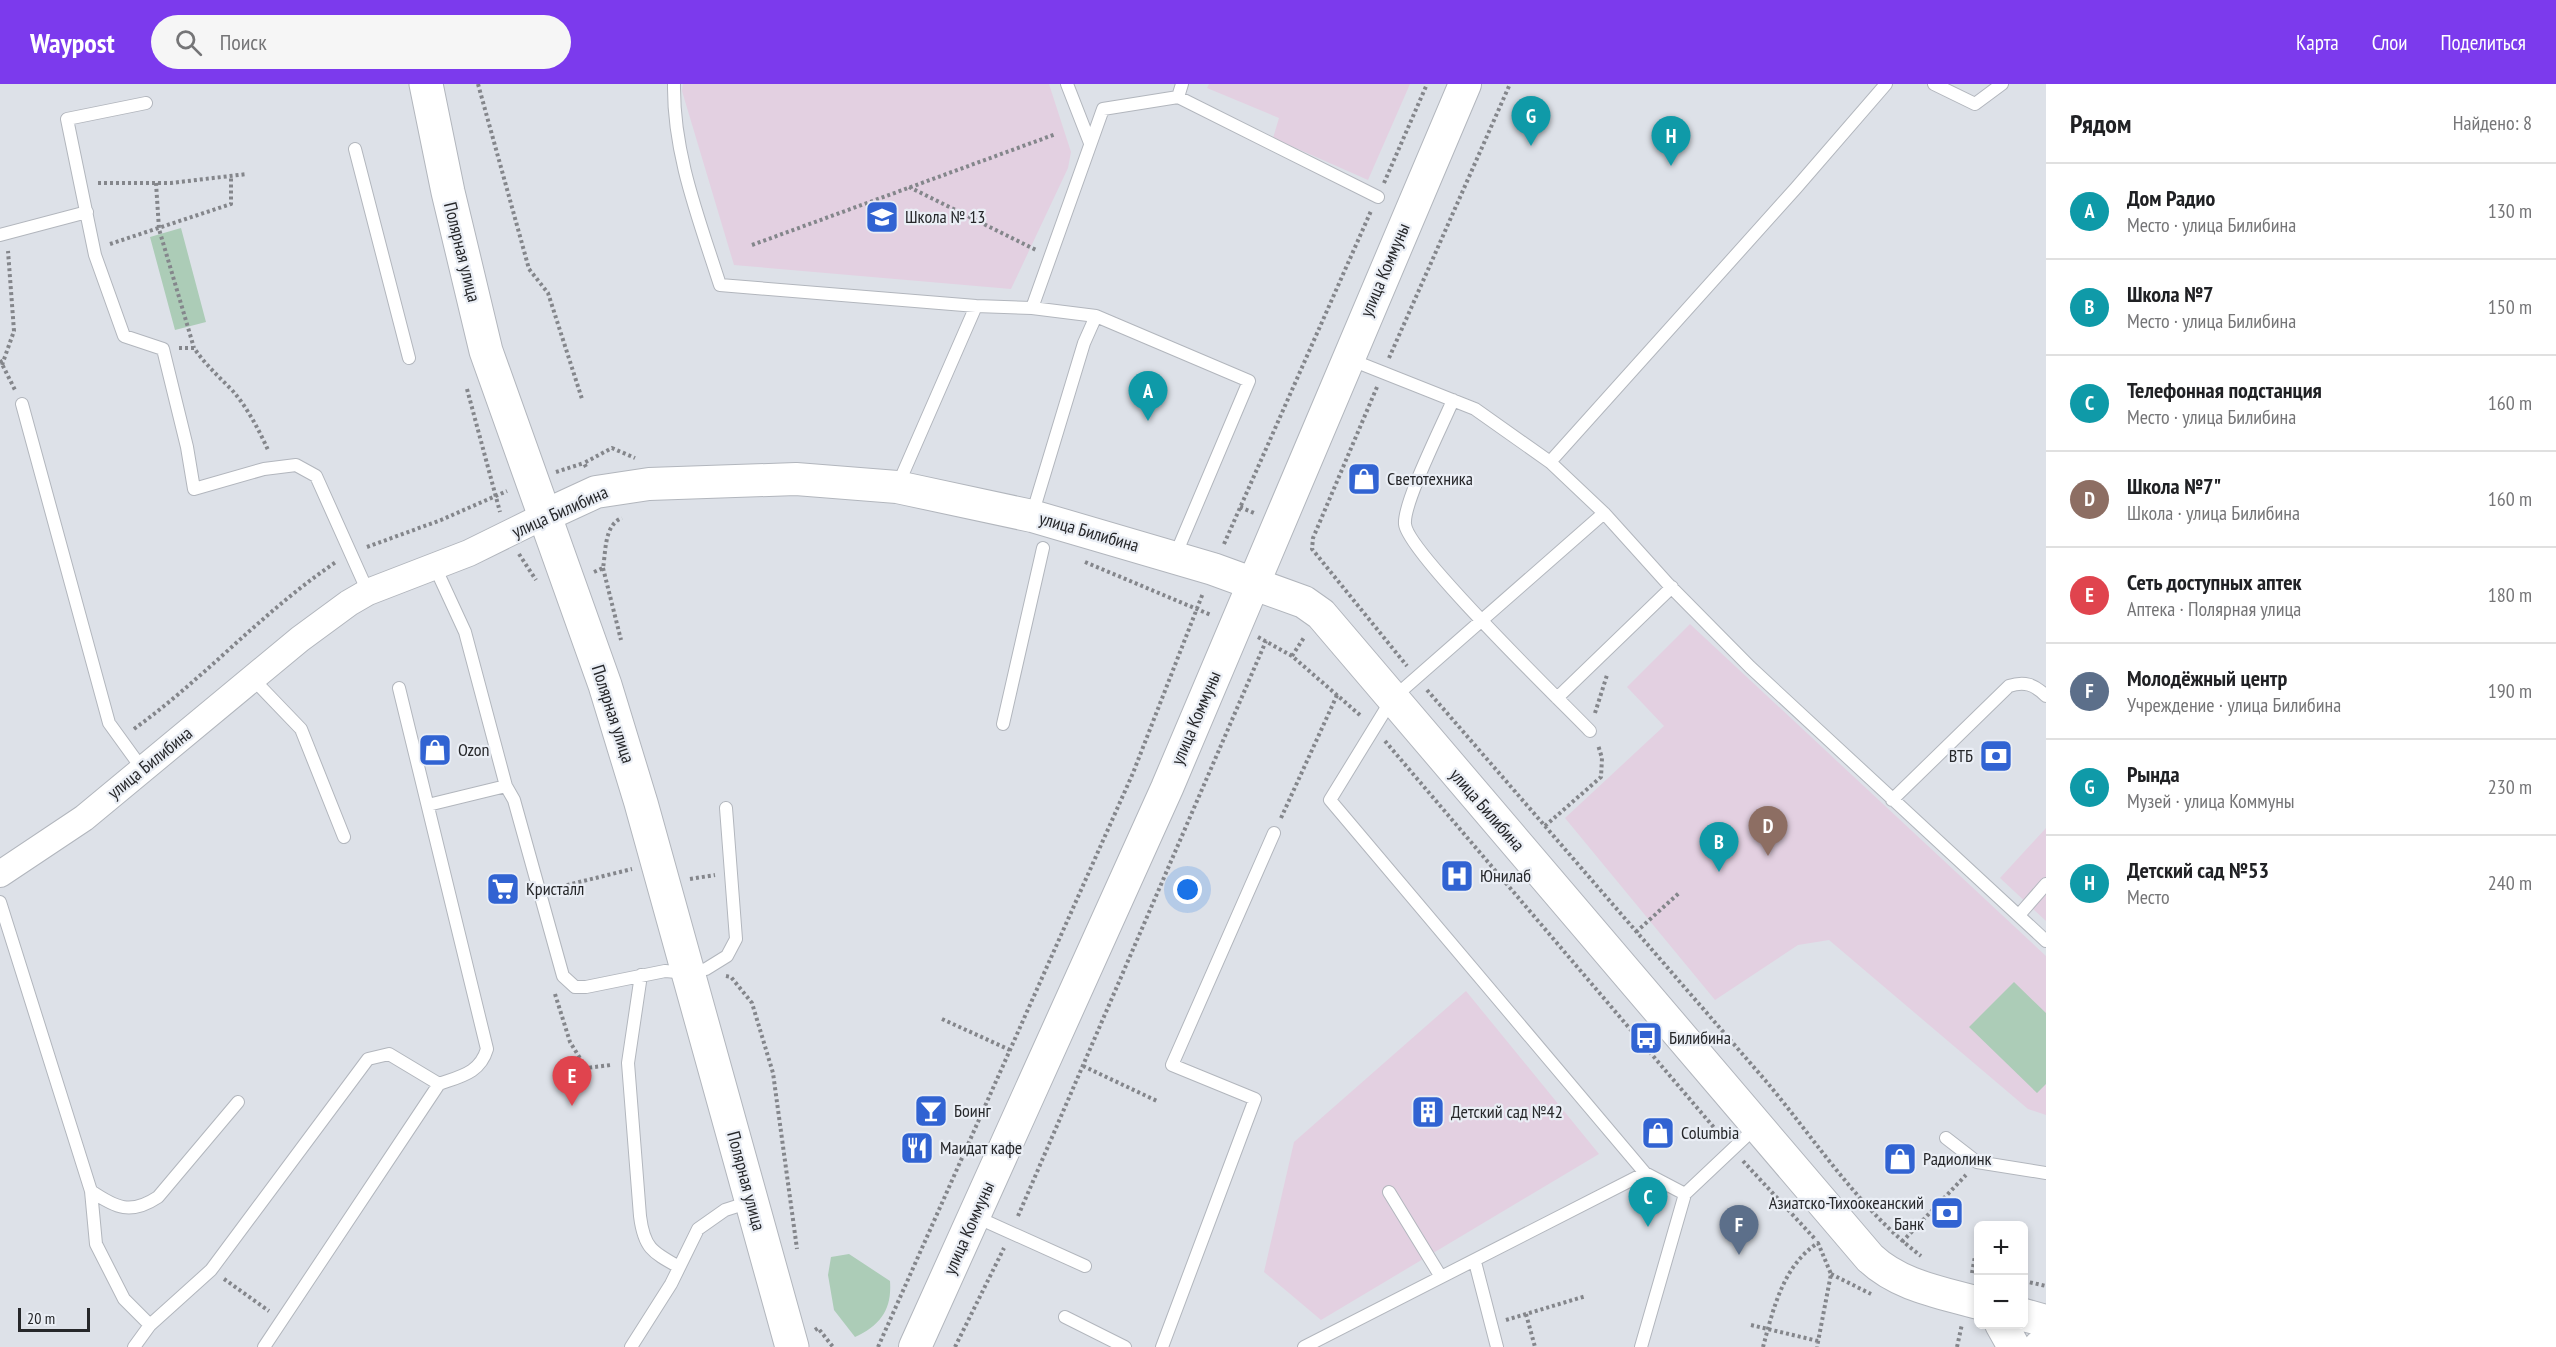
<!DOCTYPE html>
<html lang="ru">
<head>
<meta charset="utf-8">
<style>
  :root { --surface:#fff; --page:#f6f6f6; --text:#202124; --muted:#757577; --line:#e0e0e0; --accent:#7c3aed }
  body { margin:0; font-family:"PT Sans Narrow",sans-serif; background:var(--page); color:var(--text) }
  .controls { position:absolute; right:18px; bottom:18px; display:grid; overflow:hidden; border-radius:9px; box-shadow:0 3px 9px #0003 }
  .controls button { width:54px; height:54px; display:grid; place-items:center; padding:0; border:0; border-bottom:2px solid var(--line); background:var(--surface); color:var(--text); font:30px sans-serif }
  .scale { position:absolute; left:18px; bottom:15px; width:72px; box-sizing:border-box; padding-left:6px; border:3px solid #26272a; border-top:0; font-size:16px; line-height:21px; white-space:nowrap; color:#26272a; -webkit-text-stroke:4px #eaeef5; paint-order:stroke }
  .you { position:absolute; left:1188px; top:806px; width:21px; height:21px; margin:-15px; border:4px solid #fff; border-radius:50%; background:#1a73e8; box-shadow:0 0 0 9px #1a73e833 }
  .badge { display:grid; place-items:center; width:39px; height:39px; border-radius:50%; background:var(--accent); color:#fff; font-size:20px; font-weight:700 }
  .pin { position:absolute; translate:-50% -50px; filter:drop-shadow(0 2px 3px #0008) }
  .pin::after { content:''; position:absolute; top:32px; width:21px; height:18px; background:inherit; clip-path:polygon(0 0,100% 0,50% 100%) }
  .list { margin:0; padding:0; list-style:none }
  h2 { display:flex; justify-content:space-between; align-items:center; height:78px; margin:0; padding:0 24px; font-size:26px }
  h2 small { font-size:20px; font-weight:400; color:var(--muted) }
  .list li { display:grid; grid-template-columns:39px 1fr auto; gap:18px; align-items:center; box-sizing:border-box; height:96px; padding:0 24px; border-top:2px solid var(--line) }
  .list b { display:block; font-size:22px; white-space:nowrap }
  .list p { margin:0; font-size:20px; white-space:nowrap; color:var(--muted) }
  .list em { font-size:20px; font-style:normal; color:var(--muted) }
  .icon { flex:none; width:33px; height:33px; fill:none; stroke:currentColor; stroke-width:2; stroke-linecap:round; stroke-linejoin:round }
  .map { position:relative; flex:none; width:2046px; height:1263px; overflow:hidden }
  header { display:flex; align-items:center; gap:36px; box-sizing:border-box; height:84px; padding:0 30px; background:var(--accent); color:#fff }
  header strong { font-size:28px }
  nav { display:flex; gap:33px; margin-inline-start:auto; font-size:21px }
  .search { width:420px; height:54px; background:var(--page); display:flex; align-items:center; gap:15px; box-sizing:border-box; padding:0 21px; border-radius:33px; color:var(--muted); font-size:22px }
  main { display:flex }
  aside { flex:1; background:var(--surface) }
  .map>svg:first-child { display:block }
</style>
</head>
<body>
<header>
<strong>Waypost</strong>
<div class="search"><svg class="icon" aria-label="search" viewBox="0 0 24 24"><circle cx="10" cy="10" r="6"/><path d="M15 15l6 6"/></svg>Поиск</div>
<nav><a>Карта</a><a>Слои</a><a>Поделиться</a></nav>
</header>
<main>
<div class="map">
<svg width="2046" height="1263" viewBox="0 0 2046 1263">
  <rect width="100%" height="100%" fill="#dde1e8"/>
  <path fill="#e3d0e1" d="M 683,0 L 1049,0 L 1071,68 L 1068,84 L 1011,205 L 734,181 L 682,7 Z
    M 1209,0 L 1410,0 L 1368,96 L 1273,54 L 1279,34 L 1207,4 Z
    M 1690,540 L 2046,872 L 2046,1031 L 2028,1025 L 1829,856 L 1798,861 L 1715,916 L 1565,734 L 1664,642 L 1627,603 Z
    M 2046,744 L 2046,837 L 2000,794 Z
    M 1466,907 L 1599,1070 L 1321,1236 L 1264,1188 L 1294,1058 Z"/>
  <path fill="#acccb7" d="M 181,144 L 206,238 L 175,246 L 150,153 Z
    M 2014,898 L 2046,929 L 2046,1000 L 2037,1009 L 1969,943 Z
    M 849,1170 L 890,1197 C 892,1225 881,1241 855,1253 L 834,1226 L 828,1191 L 831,1173 Z"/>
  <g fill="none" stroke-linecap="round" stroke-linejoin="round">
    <g stroke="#b2b6bd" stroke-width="14">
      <path id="service" d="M 674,0 C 673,70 699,135 720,201 L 976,222 L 1032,224 L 1096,232
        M 1067,0 L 1090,59
        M 1934,0 L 1975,20 L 2002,0
        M 1178,13 L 1182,0
        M 146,19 L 67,35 L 95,171 L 124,252 L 163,265 L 187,363 L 194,405 L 264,385 L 296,381 L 316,392 L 368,508
        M 355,65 L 409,274
        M 0,151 L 87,128
        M 1032,224 L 1103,25 L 1178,13 L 1378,113
        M 1349,275 L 1475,325 L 1550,378 L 1604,429 L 1668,500 L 1750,583 L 2046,857
        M 1453,316 C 1443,340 1403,419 1405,440 C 1407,468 1561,617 1590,647
        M 22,320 L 109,639 L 143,686
        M 1550,378 L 1796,104 L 1886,0
        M 897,403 L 976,222
        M 1604,429 L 1392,615 L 1330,716 L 1645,1089
        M 1032,431 L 1084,259 L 1096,232 L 1249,297 L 1175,472
        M 435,483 L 465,548 L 506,702
        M 252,594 L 301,645 L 344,753
        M 1557,614 L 1672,503
        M 1003,640 L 1043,464
        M 1892,716 L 2009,602 C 2024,597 2034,600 2046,612
        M 428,721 L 506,702 L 514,716 L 563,892 L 575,903 L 586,903 L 665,887 L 689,889 L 706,885 L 727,872 L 736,855 L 726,724
        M 0,818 L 91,1107 L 96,1160 L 124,1215 L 150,1241
        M 2019,831 L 2046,800
        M 641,891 L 628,979 L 640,1132 C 644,1164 652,1168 679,1183
        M 1946,1054 L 1977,1078 L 2046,1089
        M 91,1107 C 116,1124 131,1131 158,1113 L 238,1018
        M 1389,1108 L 1441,1193
        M 974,1132 L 1085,1182
        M 1475,1178 L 1497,1263
        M 1065,1233 L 1125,1263
        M 134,1263 L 150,1241 L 211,1186 L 368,975 L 389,970 L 439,1000
        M 264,1263 L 439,1000 C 461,992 480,989 487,965 L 399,604
        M 631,1263 L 671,1200 L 698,1145 L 725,1126 L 750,1118
        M 1162,1263 L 1255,1015 L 1172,981 L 1274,749
        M 1304,1263 L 1645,1089 L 1685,1110
        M 1641,1263 L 1685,1110 L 1756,1043"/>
    </g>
    <g stroke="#b2b6bd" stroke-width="28">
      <path id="minor" d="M 0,790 L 84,734 L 300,555 L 349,519 L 368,508 L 469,469 L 544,432"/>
    </g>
    <g stroke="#b2b6bd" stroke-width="34">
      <path id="tertiary" d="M 544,432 L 596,408 L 649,400 L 796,395 L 897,403 L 1032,432 L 1213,485 L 1304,518 L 1321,530 L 1870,1174 C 1900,1202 1940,1208 1978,1219
        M 2024,1231 L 2046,1237
        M 2001,1240 L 2014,1263
        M 915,1263 L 1167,704 L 1465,0"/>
    </g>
    <g stroke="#b2b6bd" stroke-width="35">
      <path id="secondary" d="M 426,0 L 448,108 L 486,267 L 605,601 L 641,719 L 792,1263"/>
    </g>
    <g stroke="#b2b6bd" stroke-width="35">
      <path id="primary" d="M 2040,1263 L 2046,1259"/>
    </g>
    <path stroke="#84868b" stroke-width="4" stroke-dasharray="3 3" stroke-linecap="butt" d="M 478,0 L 529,185 L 548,209 L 582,315
      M 98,99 L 171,99 L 247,90
      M 156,99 L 159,145 L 194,264
      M 1384,99 L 1427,0
      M 909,103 L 1036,166
      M 110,160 L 231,120 L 231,92
      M 752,161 L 1056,50
      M 179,264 L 194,264 C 205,280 218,292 232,306 C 247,323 259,346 268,366
      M 1389,274 L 1510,0
      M 0,276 L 15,306
      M 2,281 L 14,247 L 8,167
      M 1377,303 L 1313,454 L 1312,465 L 1407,582
      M 467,305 L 500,428
      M 586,383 L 584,379 L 612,364 L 635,374
      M 556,388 L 584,379
      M 1240,423 L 1254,429
      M 1224,460 L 1371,127
      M 367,463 L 441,436 L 507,407
      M 519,470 L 536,496
      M 1085,478 L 1211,531
      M 603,484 L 621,556
      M 594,488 L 603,484 C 606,467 604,441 622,434
      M 1258,553 L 1292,572 L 1361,632
      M 1292,572 L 1305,552
      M 1427,606 C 1540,736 1652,866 1765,996 C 1814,1054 1860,1126 1921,1172
      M 1595,629 L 1607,591
      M 134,645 C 205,594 263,527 336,478
      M 1385,657 L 1722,1053
      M 1281,734 L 1338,609
      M 1545,742 L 1601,693 L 1602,674 L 1598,661
      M 690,795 L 715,791
      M 555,804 L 632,785
      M 1636,848 L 1679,809
      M 726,892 L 731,893 L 752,919 L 773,989 L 797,1165
      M 555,910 L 570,958 L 586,984 L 611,981
      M 942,935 L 1010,966
      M 1083,982 L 1157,1017
      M 1743,1077 L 1815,1155
      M 1018,1132 L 1266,557
      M 1902,1158 L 1966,1091
      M 1972,1189 L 1975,1172
      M 1831,1190 L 1871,1210
      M 224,1195 L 269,1227
      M 2024,1197 L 2046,1202
      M 1526,1230 L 1535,1263
      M 1506,1236 L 1586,1212
      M 1751,1241 L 1818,1257
      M 815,1246 L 818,1244 L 833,1263
      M 878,1263 L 1133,689 L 1203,509
      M 955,1263 L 1004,1164
      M 1763,1263 C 1773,1226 1783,1181 1818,1159 L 1831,1190 L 1817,1263
      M 1957,1263 L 1962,1240"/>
    <use href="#service" stroke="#fff" stroke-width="12"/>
    <use href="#minor" stroke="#fff" stroke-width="26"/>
    <use href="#tertiary" stroke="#fff" stroke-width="32"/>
    <use href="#secondary" stroke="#fff" stroke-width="33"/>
    <use href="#primary" stroke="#fff" stroke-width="33"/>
  </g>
  <defs>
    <g id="school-square" transform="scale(1.725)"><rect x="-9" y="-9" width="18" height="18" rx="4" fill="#3163d2" stroke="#eaeef5"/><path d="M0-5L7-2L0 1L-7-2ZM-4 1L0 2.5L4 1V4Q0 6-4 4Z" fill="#fff"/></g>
    <g id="shop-square" transform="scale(1.725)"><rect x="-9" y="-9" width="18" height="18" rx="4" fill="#3163d2" stroke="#eaeef5"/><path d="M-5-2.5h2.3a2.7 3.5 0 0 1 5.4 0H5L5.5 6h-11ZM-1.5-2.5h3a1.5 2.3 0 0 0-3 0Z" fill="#fff"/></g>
    <g id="bank-square" transform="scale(1.725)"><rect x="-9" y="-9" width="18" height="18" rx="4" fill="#3163d2" stroke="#eaeef5"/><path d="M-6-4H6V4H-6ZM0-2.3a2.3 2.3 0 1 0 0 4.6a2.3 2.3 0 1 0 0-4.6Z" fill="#fff"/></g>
    <g id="hospital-square" transform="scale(1.725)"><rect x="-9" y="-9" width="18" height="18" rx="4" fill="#3163d2" stroke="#eaeef5"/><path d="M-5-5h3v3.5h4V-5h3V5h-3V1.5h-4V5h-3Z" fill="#fff"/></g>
    <g id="supermarket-square" transform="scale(1.725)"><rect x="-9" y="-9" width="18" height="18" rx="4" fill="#3163d2" stroke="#eaeef5"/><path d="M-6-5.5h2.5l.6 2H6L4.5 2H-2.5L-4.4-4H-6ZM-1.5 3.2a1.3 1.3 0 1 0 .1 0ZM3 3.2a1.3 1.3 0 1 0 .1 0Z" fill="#fff"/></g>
    <g id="bus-square" transform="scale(1.725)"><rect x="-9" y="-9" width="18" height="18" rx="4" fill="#3163d2" stroke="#eaeef5"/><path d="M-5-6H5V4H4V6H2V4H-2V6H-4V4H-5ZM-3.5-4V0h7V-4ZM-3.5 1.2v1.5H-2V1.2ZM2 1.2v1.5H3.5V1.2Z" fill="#fff"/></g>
    <g id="bar-square" transform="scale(1.725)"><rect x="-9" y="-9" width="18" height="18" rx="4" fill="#3163d2" stroke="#eaeef5"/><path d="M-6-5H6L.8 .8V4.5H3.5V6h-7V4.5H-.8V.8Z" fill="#fff"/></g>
    <g id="building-square" transform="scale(1.725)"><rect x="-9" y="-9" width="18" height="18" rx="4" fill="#3163d2" stroke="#eaeef5"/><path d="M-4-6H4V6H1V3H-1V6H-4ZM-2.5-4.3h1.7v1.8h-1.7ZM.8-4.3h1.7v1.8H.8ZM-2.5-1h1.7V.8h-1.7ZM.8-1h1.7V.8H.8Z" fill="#fff"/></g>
    <g id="restaurant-square" transform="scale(1.725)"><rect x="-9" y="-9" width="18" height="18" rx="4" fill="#3163d2" stroke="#eaeef5"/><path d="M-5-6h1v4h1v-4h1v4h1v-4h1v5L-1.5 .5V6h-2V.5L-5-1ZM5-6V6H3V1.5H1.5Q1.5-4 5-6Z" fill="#fff"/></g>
  </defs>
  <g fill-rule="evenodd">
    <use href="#school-square" x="882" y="133"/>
    <use href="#shop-square" x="1364" y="395"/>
    <use href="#shop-square" x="435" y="666"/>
    <use href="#bank-square" x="1996" y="672"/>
    <use href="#hospital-square" x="1457" y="792"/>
    <use href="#supermarket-square" x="503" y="805"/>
    <use href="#bus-square" x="1646" y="954"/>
    <use href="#bar-square" x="931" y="1027"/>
    <use href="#building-square" x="1428" y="1028"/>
    <use href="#shop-square" x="1658" y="1049"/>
    <use href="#restaurant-square" x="917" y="1064"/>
    <use href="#shop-square" x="1900" y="1075"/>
    <use href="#bank-square" x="1947" y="1129"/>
  </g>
  <g text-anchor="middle" stroke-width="4.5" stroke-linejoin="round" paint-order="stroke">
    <g font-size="18" fill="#26272a" stroke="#eaeef5" text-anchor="start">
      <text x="905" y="139">Школа № 13</text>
      <text x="1387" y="401">Светотехника</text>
      <text x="458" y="672">Ozon</text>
      <text x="1973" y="678" text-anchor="end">ВТБ</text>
      <text x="1480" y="798">Юнилаб</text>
      <text x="526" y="811">Кристалл</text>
      <text x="1669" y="960">Билибина</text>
      <text x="954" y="1033">Боинг</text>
      <text x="1451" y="1034">Детский сад №42</text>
      <text x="1681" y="1055">Columbia</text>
      <text x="940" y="1070">Маидат кафе</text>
      <text x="1923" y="1081">Радиолинк</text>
      <text x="1924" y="1125" text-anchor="end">Азиатско-Тихоокеанский<tspan x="1924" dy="21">Банк</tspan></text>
    </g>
    <g font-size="18" fill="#26272a" stroke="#eaeef5">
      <text transform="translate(462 168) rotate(76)" y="6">Полярная улица</text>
      <text transform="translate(1385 186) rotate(-67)" y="6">улица Коммуны</text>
      <text transform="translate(560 428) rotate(-24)" y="6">улица Билибина</text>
      <text transform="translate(1089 448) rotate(16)" y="6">улица Билибина</text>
      <text transform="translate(613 630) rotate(72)" y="6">Полярная улица</text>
      <text transform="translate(1196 634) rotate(-67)" y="6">улица Коммуны</text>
      <text transform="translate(150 679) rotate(-39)" y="6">улица Билибина</text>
      <text transform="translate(1487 726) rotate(49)" y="6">улица Билибина</text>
      <text transform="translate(746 1097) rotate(75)" y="6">Полярная улица</text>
      <text transform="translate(969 1144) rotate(-66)" y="6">улица Коммуны</text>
    </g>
  </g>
</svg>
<div class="controls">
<button>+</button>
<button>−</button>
</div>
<div class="scale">20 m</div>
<div class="you"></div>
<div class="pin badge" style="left:1148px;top:337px;background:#0f9aa8">A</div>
<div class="pin badge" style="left:1719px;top:788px;background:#0f9aa8">B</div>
<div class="pin badge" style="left:1648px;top:1143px;background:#0f9aa8">C</div>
<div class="pin badge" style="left:1768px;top:772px;background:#8d6e63">D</div>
<div class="pin badge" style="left:572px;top:1022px;background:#e0444e">E</div>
<div class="pin badge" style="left:1739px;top:1171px;background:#5c6f8a">F</div>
<div class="pin badge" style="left:1531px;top:62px;background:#0f9aa8">G</div>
<div class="pin badge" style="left:1671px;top:82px;background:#0f9aa8">H</div>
</div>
<aside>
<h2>Рядом<small>Найдено: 8</small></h2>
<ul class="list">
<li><span class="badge" style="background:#0f9aa8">A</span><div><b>Дом Радио</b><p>Место · улица Билибина</p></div><em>130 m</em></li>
<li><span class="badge" style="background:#0f9aa8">B</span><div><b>Школа №7</b><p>Место · улица Билибина</p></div><em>150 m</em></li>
<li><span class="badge" style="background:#0f9aa8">C</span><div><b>Телефонная подстанция</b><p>Место · улица Билибина</p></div><em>160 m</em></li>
<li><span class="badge" style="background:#8d6e63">D</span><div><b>Школа №7&quot;</b><p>Школа · улица Билибина</p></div><em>160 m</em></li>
<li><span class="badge" style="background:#e0444e">E</span><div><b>Сеть доступных аптек</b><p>Аптека · Полярная улица</p></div><em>180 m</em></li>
<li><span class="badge" style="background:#5c6f8a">F</span><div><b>Молодёжный центр</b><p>Учреждение · улица Билибина</p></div><em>190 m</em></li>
<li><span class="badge" style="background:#0f9aa8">G</span><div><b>Рында</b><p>Музей · улица Коммуны</p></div><em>230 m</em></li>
<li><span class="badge" style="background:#0f9aa8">H</span><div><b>Детский сад №53</b><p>Место</p></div><em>240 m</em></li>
</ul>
</aside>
</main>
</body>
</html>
